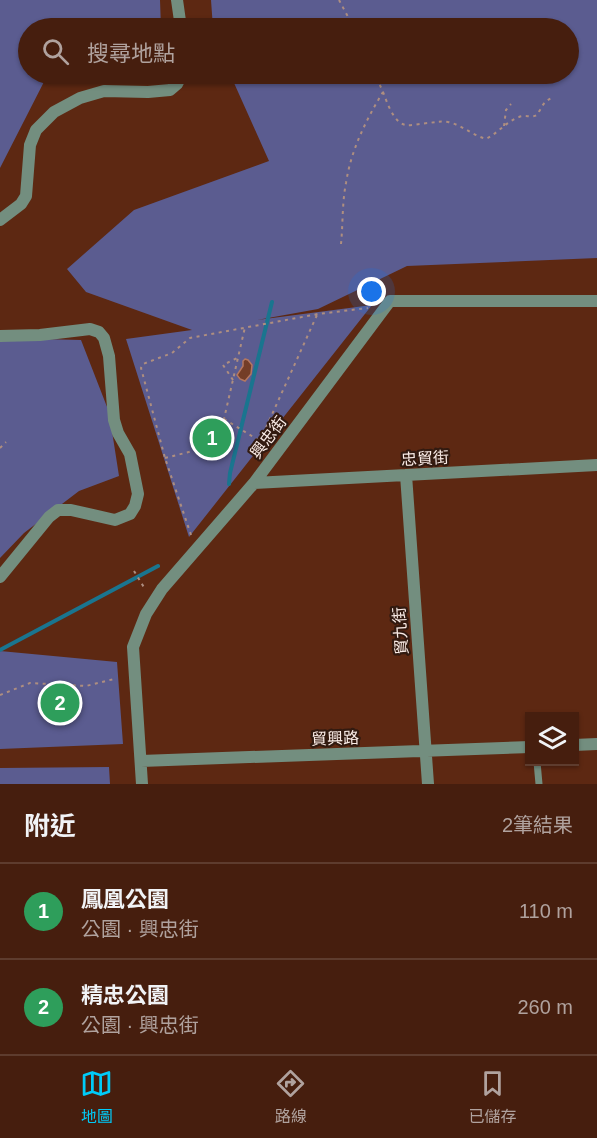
<!DOCTYPE html>
<html lang="zh-TW">
<head>
<meta charset="utf-8">
<style>
  :root { --surface:#461e0e; --page:#502b1c; --text:#f1f3f6; --muted:#b0a29e; --line:#5e3c2e; --accent:#00cbf9 }
  body { margin:0; font-family:Arial,"Noto Sans TC",sans-serif; background:var(--page); color:var(--text) }
  .controls { position:absolute; right:18px; bottom:18px; display:grid; overflow:hidden; border-radius:0px; box-shadow:0 2px 4px #0004 }
  .controls button { width:54px; height:54px; display:grid; place-items:center; padding:0; border:0; border-bottom:2px solid var(--line); background:var(--surface); color:var(--text); font:30px sans-serif }
  .you { position:absolute; left:372px; top:292px; width:21px; height:21px; margin:-15px; border:4px solid #fff; border-radius:50%; background:#1a73e8; box-shadow:0 0 0 9px #1a73e833 }
  .badge { display:grid; place-items:center; width:39px; height:39px; border-radius:50%; background:var(--accent); color:#fff; font-size:20px; font-weight:700 }
  .pin { position:absolute; translate:-50% -50%; border:3px solid #fff; box-shadow:0 2px 6px #0006 }
  .list { margin:0; padding:0; list-style:none }
  h2 { display:flex; justify-content:space-between; align-items:center; height:78px; margin:0; padding:0 24px; font-size:26px }
  h2 small { font-size:20px; font-weight:400; color:var(--muted) }
  .list li { display:grid; grid-template-columns:39px 1fr auto; gap:18px; align-items:center; box-sizing:border-box; height:96px; padding:0 24px; border-top:2px solid var(--line) }
  .list b { display:block; font-size:22px; white-space:nowrap }
  .list p { margin:0; font-size:20px; white-space:nowrap; color:var(--muted) }
  .list em { font-size:20px; font-style:normal; color:var(--muted) }
  .icon { flex:none; width:33px; height:33px; fill:none; stroke:currentColor; stroke-width:2; stroke-linecap:round; stroke-linejoin:round }
  .map { position:relative; flex:none; width:597px; height:784px; overflow:hidden }
  .search { position:absolute; background:var(--surface); box-shadow:0 2px 4px #0004; left:18px; right:18px; top:18px; height:66px; display:flex; align-items:center; gap:15px; box-sizing:border-box; padding:0 21px; border-radius:33px; color:var(--muted); font-size:22px }
  .sheet { height:270px; background:var(--surface) }
  nav { display:flex; justify-content:space-around; align-items:center; box-sizing:border-box; height:84px; border-top:2px solid var(--line); background:var(--surface); font-size:16px; color:var(--muted) }
  nav a { display:grid; justify-items:center; gap:3px }
  nav .on { color:var(--accent) }
  .map>svg:first-child { display:block }
</style>
</head>
<body>
<div class="map">
<svg width="597" height="784" viewBox="0 0 597 784">
  <rect width="100%" height="100%" fill="#5d2812"/>
  <path fill="#5b5c90" d="M 0,0 L 160,0 L 161,28 L 28,28 L 28,74 L 48,74 L 0,168 Z
    M 211,0 L 597,0 L 597,258 L 407,266 L 318,309 L 257,320 L 372,305 L 189,537 L 126,339 L 192,330 L 86,292 L 67,269 L 134,210 L 269,161 L 230,74 L 568,74 L 568,28 L 213,28 Z
    M 0,338 L 81,340 L 109,412 L 119,476 L 79,491 L 24,533 L 0,558 Z
    M 0,651 L 117,662 L 123,744 L 0,749 Z
    M 109,767 L 110,784 L 0,784 L 0,768 Z"/>
  <g fill="none" stroke-linecap="round" stroke-linejoin="round">
    <path stroke="#1a758f" stroke-width="4" d="M 229,484 L 230,473 L 272,302
      M 0,650 L 158,566"/>
  </g>
  <path fill="#743d27" stroke="#b47760" stroke-width="1.5" d="M 245,359 L 248,360 L 252,365 L 251,374 L 245,381 L 240,379 L 237,375 L 243,366 L 243,361 Z"/>
  <g fill="none" stroke-linecap="round" stroke-linejoin="round">
    <path stroke="#ae8e80" stroke-width="2" stroke-dasharray="3 4.5" stroke-linecap="butt" d="M 339,0 L 354,28
      M 383,92 C 387,102 394,124 406,125 C 411,126 423,123 429,123 C 436,122 441,121 448,122 C 462,125 472,135 486,139 C 498,133 506,122 519,117 C 525,114 533,119 538,114 C 539,113 539,111 540,110 C 544,102 547,100 554,97
      M 504,126 L 506,110 L 511,104
      M 341,244 C 343,224 342,203 346,183 C 351,150 366,120 383,92 L 375,74
      M 233,380 L 223,365 L 237,358
      M 224,419 L 268,446
      M 260,441 L 317,315
      M 0,448 L 6,442
      M 165,458 L 201,449 L 208,445 L 218,434 L 224,419 L 245,327
      M 191,535 L 165,458 L 141,368 L 143,364 L 172,353 L 190,338 L 318,314 L 368,308
      M 134,571 L 145,589
      M 0,695 L 30,683 L 86,686 L 114,679"/>
    <path stroke="#738e7f" stroke-width="7" d="M 537,762 L 539,784"/>
    <path stroke="#738e7f" stroke-width="12" d="M 177,0 L 181,28
      M 0,220 L 21,204 L 26,196 L 30,145 L 36,130 L 54,112 L 80,98 L 104,91 L 148,92 L 170,90 L 177,84 L 182,74
      M 0,336 L 40,335 L 90,329 L 99,332 L 104,338 L 109,356 L 114,420 L 118,433 L 130,454 L 138,494 L 135,506 L 130,514 L 115,520 L 71,510 L 58,510 L 49,517 L 0,577
      M 406,475 L 428,784
      M 254,483 L 597,465
      M 574,745 L 597,744
      M 141,761 L 530,747
      M 142,784 L 133,647 L 146,614 L 162,589 L 254,483 L 390,301 L 597,301"/>
  </g>
  <g text-anchor="middle" stroke-width="4.5" stroke-linejoin="round" paint-order="stroke">
    <g font-size="16" fill="#faece7" stroke="#321a10">
      <text transform="translate(268 437) rotate(-53)" y="6">興忠街</text>
      <text transform="translate(425 458) rotate(-3)" y="6">忠貿街</text>
      <text transform="translate(400 631) rotate(-94)" y="6">貿九街</text>
      <text transform="translate(335 738) rotate(-2)" y="6">貿興路</text>
    </g>
  </g>
</svg>
<div class="controls">
<button><svg class="icon" aria-label="layers" viewBox="0 0 24 24"><path d="M12 4l9 5-9 5-9-5zM3 14l9 5 9-5"/></svg></button>
</div>
<div class="you"></div>
<div class="pin badge" style="left:212px;top:438px;background:#2e9e5b">1</div>
<div class="pin badge" style="left:60px;top:703px;background:#2e9e5b">2</div>
<div class="search"><svg class="icon" aria-label="search" viewBox="0 0 24 24"><circle cx="10" cy="10" r="6"/><path d="M15 15l6 6"/></svg>搜尋地點</div>
</div>
<section class="sheet">
<h2>附近<small>2筆結果</small></h2>
<ul class="list">
<li><span class="badge" style="background:#2e9e5b">1</span><div><b>鳳凰公園</b><p>公園 · 興忠街</p></div><em>110 m</em></li>
<li><span class="badge" style="background:#2e9e5b">2</span><div><b>精忠公園</b><p>公園 · 興忠街</p></div><em>260 m</em></li>
</ul>
</section>
<nav>
<a class="on"><svg class="icon" aria-label="map" viewBox="0 0 24 24"><path d="M3 6l6-2 6 2 6-2v14l-6 2-6-2-6 2zM9 4v14M15 6v14"/></svg>地圖</a>
<a><svg class="icon" aria-label="directions" viewBox="0 0 24 24"><path d="M12 3l9 9-9 9-9-9zM9 14v-3h6M13 9l2 2-2 2"/></svg>路線</a>
<a><svg class="icon" aria-label="saved" viewBox="0 0 24 24"><path d="M7 4h10v16l-5-4-5 4z"/></svg>已儲存</a>
</nav>
</body>
</html>
